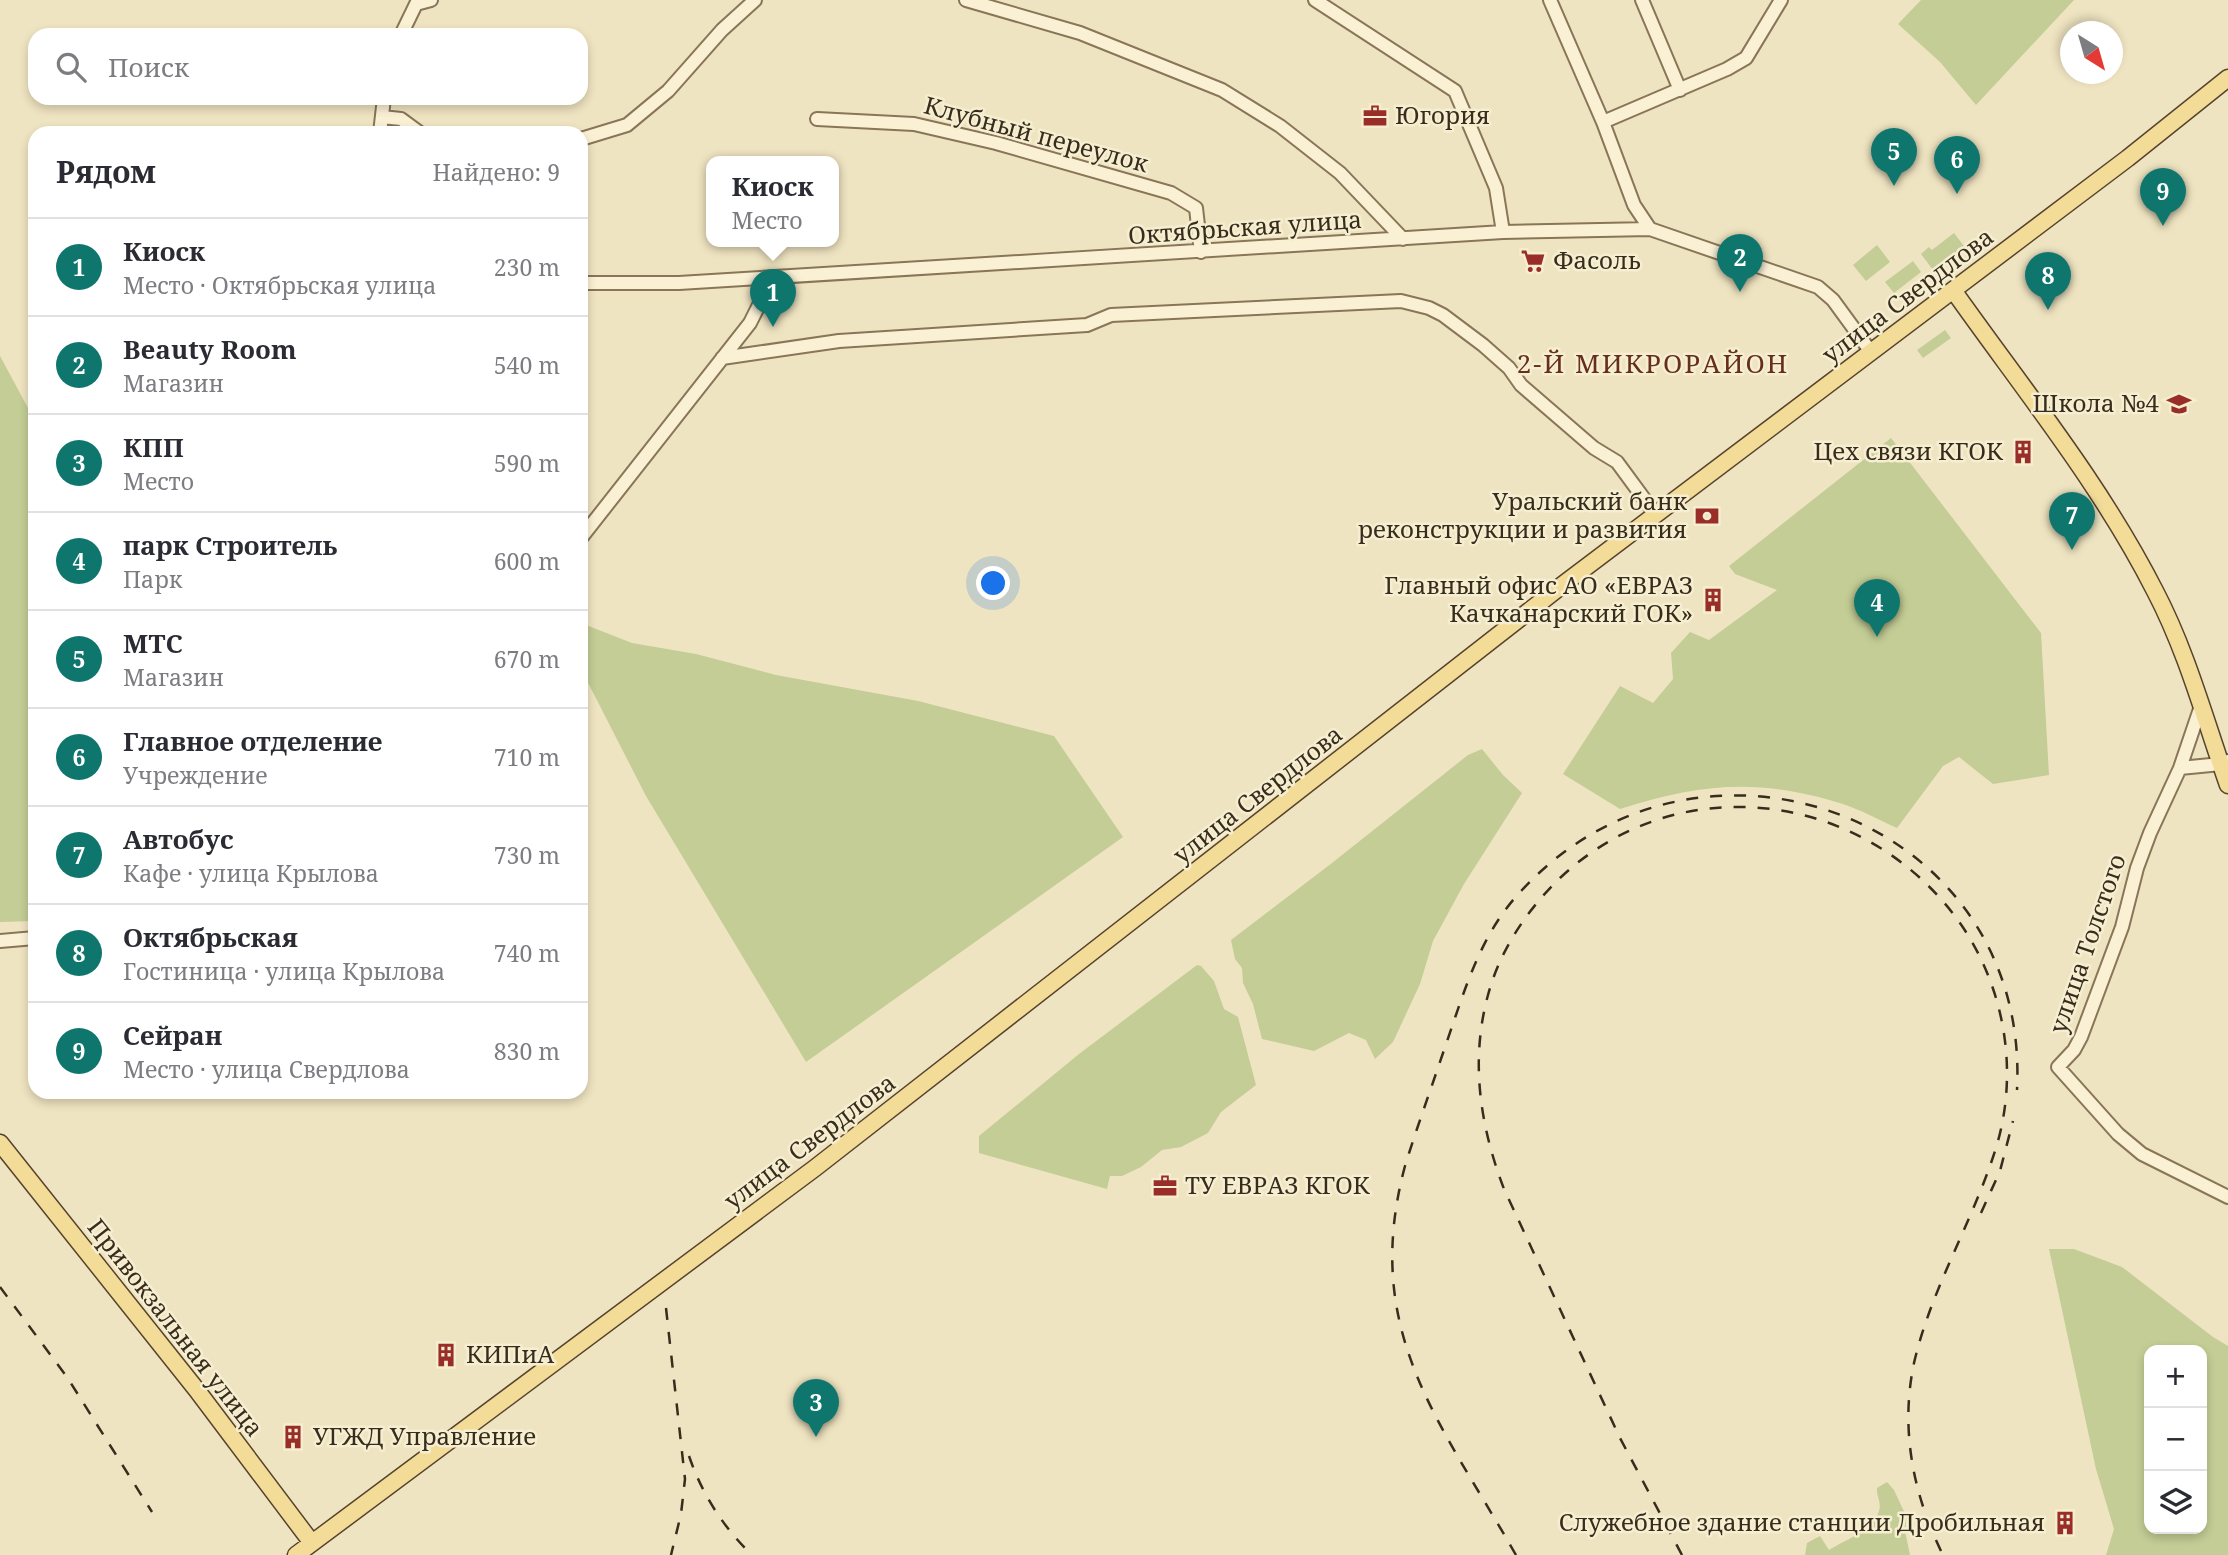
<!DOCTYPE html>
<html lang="ru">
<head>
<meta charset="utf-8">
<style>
  :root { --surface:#fff; --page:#f7f7f7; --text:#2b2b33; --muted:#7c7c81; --line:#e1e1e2; --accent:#0f766e }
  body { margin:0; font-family:"Noto Serif",serif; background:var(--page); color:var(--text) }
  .controls { position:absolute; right:21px; bottom:21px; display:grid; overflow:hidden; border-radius:14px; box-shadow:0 4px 10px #0003 }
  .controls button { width:63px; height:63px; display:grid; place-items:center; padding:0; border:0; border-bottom:2px solid var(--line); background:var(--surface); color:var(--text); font:35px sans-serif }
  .compass { position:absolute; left:2060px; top:21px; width:63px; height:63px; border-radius:50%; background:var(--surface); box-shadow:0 4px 10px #0003; rotate:143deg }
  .you { position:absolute; left:994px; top:584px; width:24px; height:24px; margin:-18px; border:5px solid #fff; border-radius:50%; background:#1a73e8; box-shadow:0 0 0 10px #1a73e833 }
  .badge { display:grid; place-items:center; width:46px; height:46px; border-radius:50%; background:var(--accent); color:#fff; font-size:23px; font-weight:700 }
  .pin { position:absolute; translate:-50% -58px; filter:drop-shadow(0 2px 4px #0008) }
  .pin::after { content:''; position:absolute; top:37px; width:24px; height:21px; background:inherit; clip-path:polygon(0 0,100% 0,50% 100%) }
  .popup { position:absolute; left:706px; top:156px; width:133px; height:91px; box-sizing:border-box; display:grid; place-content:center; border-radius:14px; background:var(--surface); filter:drop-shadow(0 2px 5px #0005); font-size:23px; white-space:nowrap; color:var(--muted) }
  .popup b { font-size:26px; color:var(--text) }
  .popup::after { content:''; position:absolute; left:50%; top:100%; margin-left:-14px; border:14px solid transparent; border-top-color:var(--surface) }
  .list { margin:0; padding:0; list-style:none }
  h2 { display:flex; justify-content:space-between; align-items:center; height:91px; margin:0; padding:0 28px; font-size:30px }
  h2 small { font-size:23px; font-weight:400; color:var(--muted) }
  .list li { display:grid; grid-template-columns:46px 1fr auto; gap:21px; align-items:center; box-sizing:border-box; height:98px; padding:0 28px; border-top:2px solid var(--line) }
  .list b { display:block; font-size:26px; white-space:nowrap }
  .list p { margin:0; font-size:23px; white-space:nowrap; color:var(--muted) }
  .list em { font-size:23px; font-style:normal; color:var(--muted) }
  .icon { flex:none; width:38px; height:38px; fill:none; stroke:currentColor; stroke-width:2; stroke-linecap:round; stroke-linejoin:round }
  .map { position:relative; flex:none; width:2228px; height:1555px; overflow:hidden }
  .search { position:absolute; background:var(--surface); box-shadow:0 4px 10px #0003; left:28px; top:28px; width:560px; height:77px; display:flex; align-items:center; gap:18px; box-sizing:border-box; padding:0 24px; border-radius:21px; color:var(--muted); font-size:26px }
  .panel { position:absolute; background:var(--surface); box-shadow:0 4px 10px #0003; left:28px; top:126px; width:560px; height:973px; border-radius:21px }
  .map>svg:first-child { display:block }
</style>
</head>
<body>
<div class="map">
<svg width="2228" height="1555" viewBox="0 0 2228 1555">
  <rect width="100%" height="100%" fill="#efe4c1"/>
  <path fill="#c3cd95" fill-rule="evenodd" d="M 1921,0 L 2074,0 L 1976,105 L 1940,62 L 1898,24 Z
    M 1954,233 L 1964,246 L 1933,270 L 1921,254 L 1929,247 L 1932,250 Z
    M 1877,245 L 1890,262 L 1866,281 L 1853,265 Z
    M 1913,261 L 1921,272 L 1894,293 L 1885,282 Z
    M 1945,330 L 1951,338 L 1923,358 L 1917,350 Z
    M 0,356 L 35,421 L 35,921 L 0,922 Z
    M 1891,438 L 2041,633 L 2049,775 L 1993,784 L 1959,757 L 1943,766 L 1897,828 C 1879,820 1861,810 1843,804 C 1761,778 1701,783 1620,809 L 1563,774 L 1620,686 L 1653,703 L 1673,679 L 1671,653 L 1690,632 L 1709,640 L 1777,590 L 1735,574 L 1729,566 Z
    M 581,623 L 632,643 L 696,654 L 776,675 L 918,701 L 1054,736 L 1123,837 L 806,1062 L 646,796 L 581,669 Z
    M 1482,749 L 1503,775 L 1522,793 L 1464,884 L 1433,941 L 1420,984 L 1393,1042 L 1375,1059 L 1366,1040 L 1349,1033 L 1314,1051 L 1262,1039 L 1253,1004 L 1243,983 L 1242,968 L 1235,959 L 1231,940 L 1332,863 L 1468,755 Z
    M 1197,965 L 1201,966 L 1214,981 L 1224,1009 L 1238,1017 L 1256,1085 L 1221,1112 L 1208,1133 L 1181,1147 L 1162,1150 L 1141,1167 L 1122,1176 L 1110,1176 L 1107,1189 L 979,1153 L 979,1136 L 1079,1054 Z
    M 2049,1249 L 2074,1249 L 2122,1267 L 2213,1337 L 2228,1346 L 2228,1555 L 2106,1555 L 2114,1529 L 2096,1469 ZM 2149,1350 L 2202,1350 L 2202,1529 L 2149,1529 Z
    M 1887,1482 L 1894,1490 L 1907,1518 L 1905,1531 L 1910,1555 L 1805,1555 L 1807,1543 L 1820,1536 L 1829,1550 C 1845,1540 1873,1530 1879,1511 C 1882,1503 1876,1496 1877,1488 Z"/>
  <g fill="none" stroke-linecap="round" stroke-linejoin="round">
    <g stroke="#897558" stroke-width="16">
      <path id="minor" d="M 966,0 L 1080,33 L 1222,90 L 1280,126 L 1340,173 L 1403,239
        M 1315,0 L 1455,91 L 1496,188 L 1503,232
        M 1550,0 L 1603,122
        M 1642,0 L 1680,90
        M 416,4 L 431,0
        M 401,35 L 418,0
        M 382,117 L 401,119 L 420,133
        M 817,119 L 914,124 L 996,143 L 1171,193 L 1196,208 L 1201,252
        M 380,133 L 384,98
        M 581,139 L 627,125 L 668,91 L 722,30 L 755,0
        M 1650,229 L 1634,205 L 1603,122 L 1727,69 L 1746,58 L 1781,0
        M 581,283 L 679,283 L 1503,232 L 1650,229 L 1818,287 L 1833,300 L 1871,352
        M 722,358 L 839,341 L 1087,325 L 1111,315 L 1401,301 L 1429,308 L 1443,315 L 1483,345 L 1509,368 L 1521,385 L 1594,448 L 1617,462 L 1656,515
        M 581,538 L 750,323 L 772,279
        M 2201,706 L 2180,768 L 2150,833 L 2137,868 L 2122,927 L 2081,1037 L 2074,1050 L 2058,1067 L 2118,1134 L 2142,1154 L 2228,1197
        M 2180,768 L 2221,764 L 2228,761
        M 0,941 L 35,938"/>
    </g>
    <g stroke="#56432d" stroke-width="19">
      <path id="major" d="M 1953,290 C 2023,389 2100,483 2155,591 C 2187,652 2205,720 2228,785
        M 0,1143 L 196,1389 L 312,1543
        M 296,1555 L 815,1168 L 1565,583 L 2128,158 L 2228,78"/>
    </g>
    <use href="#minor" stroke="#faf1d5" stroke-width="12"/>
    <use href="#major" stroke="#f3dc98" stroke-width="16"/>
    <path stroke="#382c1d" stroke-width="2.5" stroke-dasharray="12 12" stroke-linecap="butt" d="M 1981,1213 L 2000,1171 L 2013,1121
      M 0,1287 L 67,1377 L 152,1512
      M 666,1308 L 685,1479 L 681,1514 L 671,1555
      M 689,1456 C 702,1494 723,1527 752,1555
      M 1516,1555 C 1439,1420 1361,1330 1405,1166 C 1417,1127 1431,1089 1444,1050 C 1464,993 1479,935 1522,890 C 1702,696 2031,819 2017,1090
      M 1682,1555 L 1620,1438 L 1504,1189 C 1480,1126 1470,1061 1488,995 C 1500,950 1527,910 1560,878 C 1670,774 1840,787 1940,898 C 2001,965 2023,1064 1995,1151 C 1972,1223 1931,1289 1914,1363 C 1900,1429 1913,1495 1943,1555"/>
  </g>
  <defs>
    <g id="office-bare" transform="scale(1.89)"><path d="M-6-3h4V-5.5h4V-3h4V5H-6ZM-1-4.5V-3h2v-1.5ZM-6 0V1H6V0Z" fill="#992d27" stroke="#f6eed1" stroke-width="2.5" paint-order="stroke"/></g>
    <g id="supermarket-bare" transform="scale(1.89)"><path d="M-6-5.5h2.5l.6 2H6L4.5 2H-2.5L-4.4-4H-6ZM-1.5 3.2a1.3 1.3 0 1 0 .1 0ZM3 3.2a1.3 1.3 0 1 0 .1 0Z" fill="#992d27" stroke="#f6eed1" stroke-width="2.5" paint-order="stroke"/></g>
    <g id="school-bare" transform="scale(1.89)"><path d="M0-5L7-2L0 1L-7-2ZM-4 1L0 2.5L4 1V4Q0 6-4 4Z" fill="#992d27" stroke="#f6eed1" stroke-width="2.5" paint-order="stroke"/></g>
    <g id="building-bare" transform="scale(1.89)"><path d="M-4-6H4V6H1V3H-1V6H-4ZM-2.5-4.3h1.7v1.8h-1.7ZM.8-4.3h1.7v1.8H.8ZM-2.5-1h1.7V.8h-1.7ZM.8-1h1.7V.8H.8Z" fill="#992d27" stroke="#f6eed1" stroke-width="2.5" paint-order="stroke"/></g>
    <g id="bank-bare" transform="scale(1.89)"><path d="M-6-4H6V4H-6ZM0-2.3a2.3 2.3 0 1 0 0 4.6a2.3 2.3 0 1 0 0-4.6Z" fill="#992d27" stroke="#f6eed1" stroke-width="2.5" paint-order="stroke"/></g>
  </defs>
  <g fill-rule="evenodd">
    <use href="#office-bare" x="1375" y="116"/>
    <use href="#supermarket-bare" x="1533" y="261"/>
    <use href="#school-bare" x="2179" y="404"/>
    <use href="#building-bare" x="2023" y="452"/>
    <use href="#bank-bare" x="1707" y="516"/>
    <use href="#building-bare" x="1713" y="600"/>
    <use href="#office-bare" x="1165" y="1186"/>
    <use href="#building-bare" x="446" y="1355"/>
    <use href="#building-bare" x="293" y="1437"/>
    <use href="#building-bare" x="2065" y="1523"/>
  </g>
  <g text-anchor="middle" stroke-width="5" stroke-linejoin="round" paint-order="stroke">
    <g font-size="24" fill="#382c1d" stroke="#f6eed1" text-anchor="start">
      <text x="1395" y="124">Югория</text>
      <text x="1553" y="269">Фасоль</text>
      <text x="2159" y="412" text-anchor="end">Школа №4</text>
      <text x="2003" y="460" text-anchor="end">Цех связи КГОК</text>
      <text x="1687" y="510" text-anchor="end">Уральский банк<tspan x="1687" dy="28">реконструкции и развития</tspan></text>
      <text x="1693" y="594" text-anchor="end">Главный офис АО «ЕВРАЗ<tspan x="1693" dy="28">Качканарский ГОК»</tspan></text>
      <text x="1185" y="1194">ТУ ЕВРАЗ КГОК</text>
      <text x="466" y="1363">КИПиА</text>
      <text x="313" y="1445">УГЖД Управление</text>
      <text x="2045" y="1531" text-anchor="end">Служебное здание станции Дробильная</text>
    </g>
    <g font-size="24" fill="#382c1d" stroke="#f6eed1">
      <text transform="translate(1036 135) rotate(15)" y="8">Клубный переулок</text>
      <text transform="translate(1245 228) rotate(-4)" y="8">Октябрьская улица</text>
      <text transform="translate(1908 296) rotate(-37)" y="8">улица Свердлова</text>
      <text transform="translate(1258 795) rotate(-38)" y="8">улица Свердлова</text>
      <text transform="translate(2088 944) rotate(-71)" y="8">улица Толстого</text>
      <text transform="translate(810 1142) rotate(-37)" y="8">улица Свердлова</text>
      <text transform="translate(175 1328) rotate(52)" y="8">Привокзальная улица</text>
    </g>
    <g font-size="26" letter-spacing="2" fill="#662f1b" stroke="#f6eed1">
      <text x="1653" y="373">2-Й МИКРОРАЙОН</text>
    </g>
  </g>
</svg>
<div class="controls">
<button>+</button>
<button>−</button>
<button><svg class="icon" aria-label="layers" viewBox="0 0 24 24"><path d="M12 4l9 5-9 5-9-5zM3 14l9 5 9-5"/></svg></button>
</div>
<svg class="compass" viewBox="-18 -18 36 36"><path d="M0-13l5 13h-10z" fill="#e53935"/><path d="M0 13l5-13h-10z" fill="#7c7c81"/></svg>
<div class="you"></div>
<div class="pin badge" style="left:773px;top:327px">1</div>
<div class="popup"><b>Киоск</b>Место</div>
<div class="pin badge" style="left:1740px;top:292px">2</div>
<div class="pin badge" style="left:816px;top:1437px">3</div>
<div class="pin badge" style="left:1877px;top:637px">4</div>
<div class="pin badge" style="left:1894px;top:186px">5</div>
<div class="pin badge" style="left:1957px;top:194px">6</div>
<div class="pin badge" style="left:2072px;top:550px">7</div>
<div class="pin badge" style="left:2048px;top:310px">8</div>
<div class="pin badge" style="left:2163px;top:226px">9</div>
<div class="search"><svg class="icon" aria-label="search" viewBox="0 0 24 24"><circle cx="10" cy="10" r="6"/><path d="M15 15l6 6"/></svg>Поиск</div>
<section class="panel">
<h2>Рядом<small>Найдено: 9</small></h2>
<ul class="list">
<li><span class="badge">1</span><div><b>Киоск</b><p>Место · Октябрьская улица</p></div><em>230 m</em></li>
<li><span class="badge">2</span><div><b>Beauty Room</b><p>Магазин</p></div><em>540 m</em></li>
<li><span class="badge">3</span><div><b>КПП</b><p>Место</p></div><em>590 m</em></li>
<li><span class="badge">4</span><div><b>парк Строитель</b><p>Парк</p></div><em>600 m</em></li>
<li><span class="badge">5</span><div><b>МТС</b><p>Магазин</p></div><em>670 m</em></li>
<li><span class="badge">6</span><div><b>Главное отделение</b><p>Учреждение</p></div><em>710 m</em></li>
<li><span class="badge">7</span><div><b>Автобус</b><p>Кафе · улица Крылова</p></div><em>730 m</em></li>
<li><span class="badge">8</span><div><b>Октябрьская</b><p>Гостиница · улица Крылова</p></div><em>740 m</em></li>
<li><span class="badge">9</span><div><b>Сейран</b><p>Место · улица Свердлова</p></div><em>830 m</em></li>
</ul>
</section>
</div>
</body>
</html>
